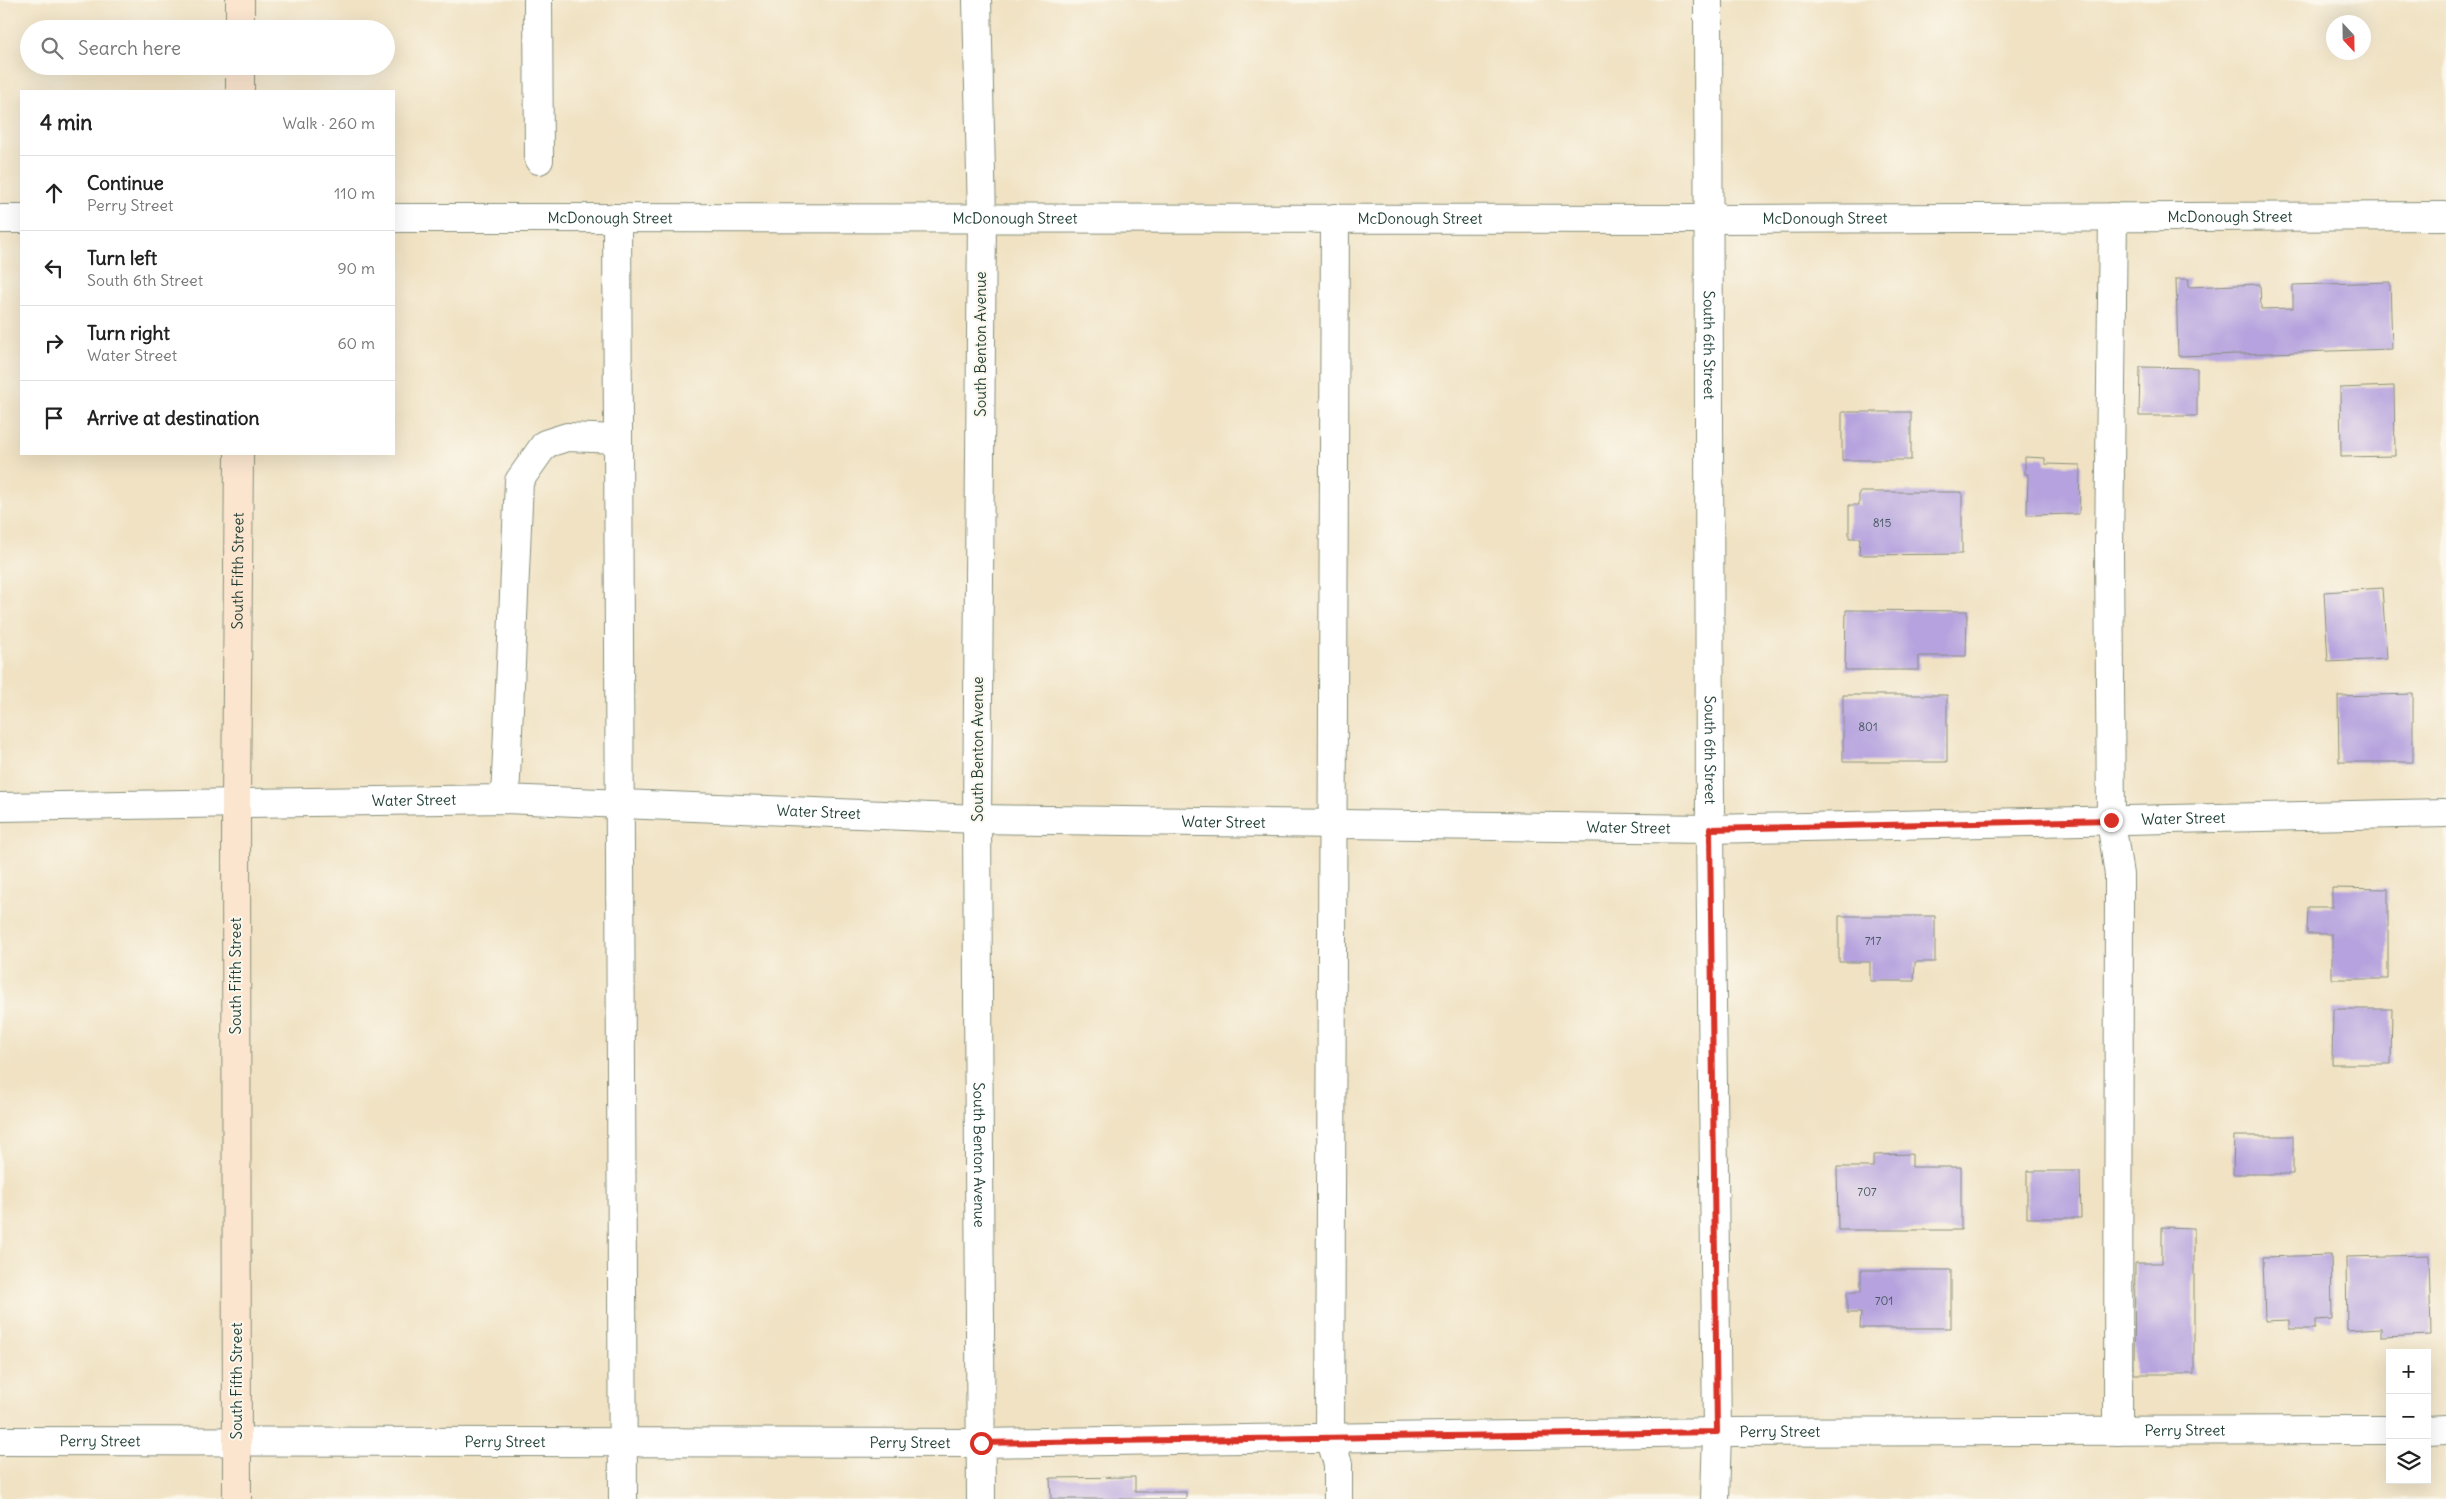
<!DOCTYPE html>
<html lang="en">
<head>
<meta charset="utf-8">
<style>
  :root { --surface:#fff; --page:#f6f6f6; --text:#222; --muted:#767676; --line:#e0e0e0 }
  body { margin:0; font-family:Delius,sans-serif; background:var(--page); color:var(--text) }
  .controls { position:absolute; right:15px; bottom:15px; display:grid; overflow:hidden; border-radius:0px; box-shadow:0 5px 20px #0002 }
  .controls button { width:45px; height:45px; display:grid; place-items:center; padding:0; border:0; border-bottom:1px solid var(--line); background:var(--surface); color:var(--text); font:25px sans-serif }
  .compass { position:absolute; left:2326px; top:15px; width:45px; height:45px; border-radius:50%; background:var(--surface); box-shadow:0 5px 20px #0002; rotate:158deg }
  .stop { position:absolute; width:15px; height:15px; margin:-11px; border:4px solid #d93025; border-radius:50%; background:#fff }
  .stop.end { background:#d93025; border-color:#fff; box-shadow:0 1px 5px #0008 }
  .list { margin:0; padding:0; list-style:none }
  h2 { display:flex; justify-content:space-between; align-items:center; height:65px; margin:0; padding:0 20px; font-size:21px }
  h2 small { font-size:16px; font-weight:400; color:var(--muted) }
  .list li { display:grid; grid-template-columns:32px 1fr auto; gap:15px; align-items:center; box-sizing:border-box; height:75px; padding:0 20px; border-top:1px solid var(--line) }
  .list b { display:block; font-size:19px; white-space:nowrap }
  .list p { margin:0; font-size:16px; white-space:nowrap; color:var(--muted) }
  .list em { font-size:16px; font-style:normal; color:var(--muted) }
  .icon { flex:none; width:28px; height:28px; fill:none; stroke:currentColor; stroke-width:2; stroke-linecap:round; stroke-linejoin:round }
  .map { position:relative; flex:none; width:2446px; height:1499px; overflow:hidden }
  .search { position:absolute; background:var(--surface); box-shadow:0 5px 20px #0002; left:20px; top:20px; width:375px; height:55px; display:flex; align-items:center; gap:12px; box-sizing:border-box; padding:0 18px; border-radius:28px; color:var(--muted); font-size:19px }
  .panel { position:absolute; background:var(--surface); box-shadow:0 5px 20px #0002; left:20px; top:90px; width:375px; height:365px; border-radius:0px }
  .map>svg:first-child { display:block }
</style>
</head>
<body>
<div class="map">
<svg width="2446" height="1499" viewBox="0 0 2446 1499">
  <rect width="100%" height="100%" fill="#fbf7ec"/>
  <filter id="ink" filterUnits="userSpaceOnUse"><feTurbulence type="fractalNoise" baseFrequency=".02" numOctaves="2"/><feDisplacementMap in="SourceGraphic" scale="10" xChannelSelector="R" yChannelSelector="G"/><feConvolveMatrix kernelMatrix="1 2 1 2 8 2 1 2 1" color-interpolation-filters="sRGB"/></filter>
  <filter id="wash" filterUnits="userSpaceOnUse"><feTurbulence type="fractalNoise" baseFrequency=".0096" numOctaves="4" result="noise"/><feDisplacementMap in="SourceGraphic" scale="20" xChannelSelector="R" yChannelSelector="G"/><feGaussianBlur stdDeviation="1.12" result="paint"/><feColorMatrix in="noise" values="0 0 0 0 0 0 0 0 0 0 0 0 0 0 0 0 0 1.4 0 .05"/><feComposite in="paint" operator="in"/></filter>
  <g filter="url(#wash)">
    <rect width="100%" height="100%" fill="#f0e2c3"/>
    <g id="blocks">
      <path fill="#b5a2de" d="M 2176,279 L 2189,279 L 2188,287 L 2260,284 L 2261,309 L 2293,308 L 2293,285 L 2390,282 L 2392,349 L 2178,356 Z
        M 2140,367 L 2197,368 L 2197,416 L 2139,416 Z
        M 2394,386 L 2395,456 L 2341,457 L 2340,388 Z
        M 1842,412 L 1911,412 L 1911,460 L 1842,460 Z
        M 2025,457 L 2045,458 L 2045,464 L 2080,465 L 2079,514 L 2027,515 L 2028,474 L 2025,474 Z
        M 1859,492 L 1962,492 L 1962,554 L 1859,555 L 1860,538 L 1849,538 L 1849,505 L 1859,505 Z
        M 2382,588 L 2387,659 L 2328,662 L 2324,592 Z
        M 1846,610 L 1967,611 L 1966,656 L 1919,656 L 1919,670 L 1845,670 Z
        M 2413,694 L 2413,762 L 2339,762 L 2338,696 Z
        M 1843,695 L 1947,695 L 1947,762 L 1843,762 Z
        M 2332,888 L 2388,889 L 2388,979 L 2332,979 L 2332,934 L 2307,934 L 2308,907 L 2332,907 Z
        M 1839,916 L 1935,916 L 1935,962 L 1915,962 L 1914,981 L 1870,981 L 1870,962 L 1839,962 Z
        M 2333,1009 L 2392,1009 L 2391,1064 L 2332,1064 Z
        M 2234,1136 L 2293,1136 L 2293,1174 L 2233,1174 Z
        M 1912,1154 L 1912,1167 L 1961,1167 L 1961,1230 L 1838,1230 L 1837,1167 L 1873,1167 L 1873,1155 Z
        M 2027,1171 L 2080,1171 L 2081,1218 L 2027,1218 Z
        M 2162,1227 L 2194,1228 L 2194,1374 L 2134,1374 L 2135,1263 L 2162,1263 Z
        M 2331,1255 L 2332,1319 L 2315,1320 L 2315,1329 L 2289,1329 L 2289,1320 L 2265,1321 L 2263,1257 Z
        M 2429,1255 L 2431,1335 L 2381,1337 L 2381,1328 L 2347,1330 L 2346,1257 Z
        M 1861,1270 L 1951,1270 L 1951,1328 L 1860,1328 L 1861,1313 L 1847,1313 L 1847,1292 L 1861,1292 Z
        M 1135,1477 L 1135,1492 L 1186,1492 L 1186,1499 L 1051,1499 L 1050,1478 Z"/>
    </g>
  </g>
  <g filter="url(#ink)">
    <use href="#blocks" fill-opacity="0" stroke="#88907c" stroke-width="1"/>
    <g fill="none" stroke-linecap="round" stroke-linejoin="round">
      <g stroke="#88907c" stroke-width="30">
        <path id="lane" d="M 538,0 L 539,160
          M 2113,217 L 2109,549 L 2111,821 L 2119,875 L 2118,1431
          M 617,218 L 623,1499
          M 1335,218 L 1330,1438 L 1338,1464 L 1338,1499
          M 505,799 L 519,481 L 545,444 L 567,437 L 618,439"/>
      </g>
      <g stroke="#88907c" stroke-width="30">
        <g id="street">
          <path id="s1" d="M 977,0 L 982,218 L 977,819 L 981,1499"/>
          <path id="s2" d="M 1708,0 L 1710,829 L 1717,1432 L 1715,1499"/>
          <path id="s3" d="M 394,218 L 1708,219 L 2446,216"/>
          <path d="M 0,219 L 21,219"/>
          <path id="s4" d="M 0,807 L 505,799 L 977,819 L 1710,829 L 2446,813"/>
          <path d="M 2427,1430 L 2446,1429"/>
          <path id="s5" d="M 0,1441 L 981,1443 L 1717,1432 L 2390,1430"/>
        </g>
      </g>
      <g stroke="#88907c" stroke-width="30">
        <g id="secondary">
          <path d="M 240,0 L 240,29"/>
          <path d="M 240,66 L 240,91"/>
          <path id="s6" d="M 237,1499 L 236,802 L 239,454"/>
        </g>
      </g>
      <use href="#lane" stroke="#fff" stroke-width="28"/>
      <use href="#street" stroke="#fff" stroke-width="28"/>
      <use href="#secondary" stroke="#fbe5cf" stroke-width="28"/>
    </g>
  </g>
  <g fill="none" stroke-linecap="round" stroke-linejoin="round" filter="url(#ink)">
    <path stroke="#d93025" stroke-width="6" d="M 981,1443 L 1717,1432 L 1710,829 L 2111,820"/>
  </g>
  <g text-anchor="middle" stroke-width="4" stroke-linejoin="round" paint-order="stroke">
    <g font-size="12" fill="#44565e">
      <text x="1882" y="527">815</text>
      <text x="1868" y="731">801</text>
      <text x="1873" y="945">717</text>
      <text x="1867" y="1196">707</text>
      <text x="1884" y="1305">701</text>
    </g>
    <g font-size="15" fill="#1f3d34" stroke="#fbf7ec">
      <text dy="5" stroke="none"><textPath href="#s3" startOffset="1836">McDonough Street</textPath></text>
      <text dy="5" stroke="none"><textPath href="#s3" startOffset="216">McDonough Street</textPath></text>
      <text dy="5" stroke="none"><textPath href="#s3" startOffset="621">McDonough Street</textPath></text>
      <text dy="5" stroke="none"><textPath href="#s3" startOffset="1026">McDonough Street</textPath></text>
      <text dy="5" stroke="none"><textPath href="#s3" startOffset="1431">McDonough Street</textPath></text>
      <text transform="translate(981 344) rotate(-90)" y="5">South Benton Avenue</text>
      <text dy="5" stroke="none"><textPath href="#s2" startOffset="345">South 6th Street</textPath></text>
      <text dy="5" stroke="none"><textPath href="#s6" startOffset="928">South Fifth Street</textPath></text>
      <text transform="translate(978 749) rotate(-90)" y="5">South Benton Avenue</text>
      <text dy="5" stroke="none"><textPath href="#s2" startOffset="750">South 6th Street</textPath></text>
      <text dy="5" stroke="none"><textPath href="#s4" startOffset="414">Water Street</textPath></text>
      <text dy="5" stroke="none"><textPath href="#s4" startOffset="819">Water Street</textPath></text>
      <text dy="5" stroke="none"><textPath href="#s4" startOffset="2184">Water Street</textPath></text>
      <text dy="5" stroke="none"><textPath href="#s4" startOffset="1224">Water Street</textPath></text>
      <text dy="5" stroke="none"><textPath href="#s4" startOffset="1629">Water Street</textPath></text>
      <text transform="translate(236 976) rotate(-90)" y="5">South Fifth Street</text>
      <text dy="5" stroke="none"><textPath href="#s1" startOffset="1155">South Benton Avenue</textPath></text>
      <text transform="translate(237 1381) rotate(-90)" y="5">South Fifth Street</text>
      <text dy="5" stroke="none"><textPath href="#s5" startOffset="2185">Perry Street</textPath></text>
      <text dy="5" stroke="none"><textPath href="#s5" startOffset="1780">Perry Street</textPath></text>
      <text dy="5" stroke="none"><textPath href="#s5" startOffset="100">Perry Street</textPath></text>
      <text dy="5" stroke="none"><textPath href="#s5" startOffset="505">Perry Street</textPath></text>
      <text dy="5" stroke="none"><textPath href="#s5" startOffset="910">Perry Street</textPath></text>
    </g>
  </g>
</svg>
<div class="controls">
<button>+</button>
<button>−</button>
<button><svg class="icon" aria-label="layers" viewBox="0 0 24 24"><path d="M12 4l9 5-9 5-9-5zM3 14l9 5 9-5"/></svg></button>
</div>
<svg class="compass" viewBox="-18 -18 36 36"><path d="M0-13l5 13h-10z" fill="#e53935"/><path d="M0 13l5-13h-10z" fill="#767676"/></svg>
<div class="stop" style="left:981px;top:1443px"></div>
<div class="stop end" style="left:2111px;top:820px"></div>
<div class="search"><svg class="icon" aria-label="search" viewBox="0 0 24 24"><circle cx="10" cy="10" r="6"/><path d="M15 15l6 6"/></svg>Search here</div>
<section class="panel">
<h2>4 min<small>Walk · 260 m</small></h2>
<ul class="list">
<li><svg class="icon" aria-label="ahead" viewBox="0 0 24 24"><path d="M12 20V5M6 11l6-6 6 6"/></svg><div><b>Continue</b><p>Perry Street</p></div><em>110 m</em></li>
<li><svg class="icon" aria-label="left" viewBox="0 0 24 24"><path d="M17 20v-9H6M10 6l-5 5 5 5"/></svg><div><b>Turn left</b><p>South 6th Street</p></div><em>90 m</em></li>
<li><svg class="icon" aria-label="right" viewBox="0 0 24 24"><path d="M7 20v-9h11M14 6l5 5-5 5"/></svg><div><b>Turn right</b><p>Water Street</p></div><em>60 m</em></li>
<li><svg class="icon" aria-label="arrive" viewBox="0 0 24 24"><path d="M6 21V4h12l-3 4 3 4H6"/></svg><div><b>Arrive at destination</b></div></li>
</ul>
</section>
</div>
</body>
</html>
